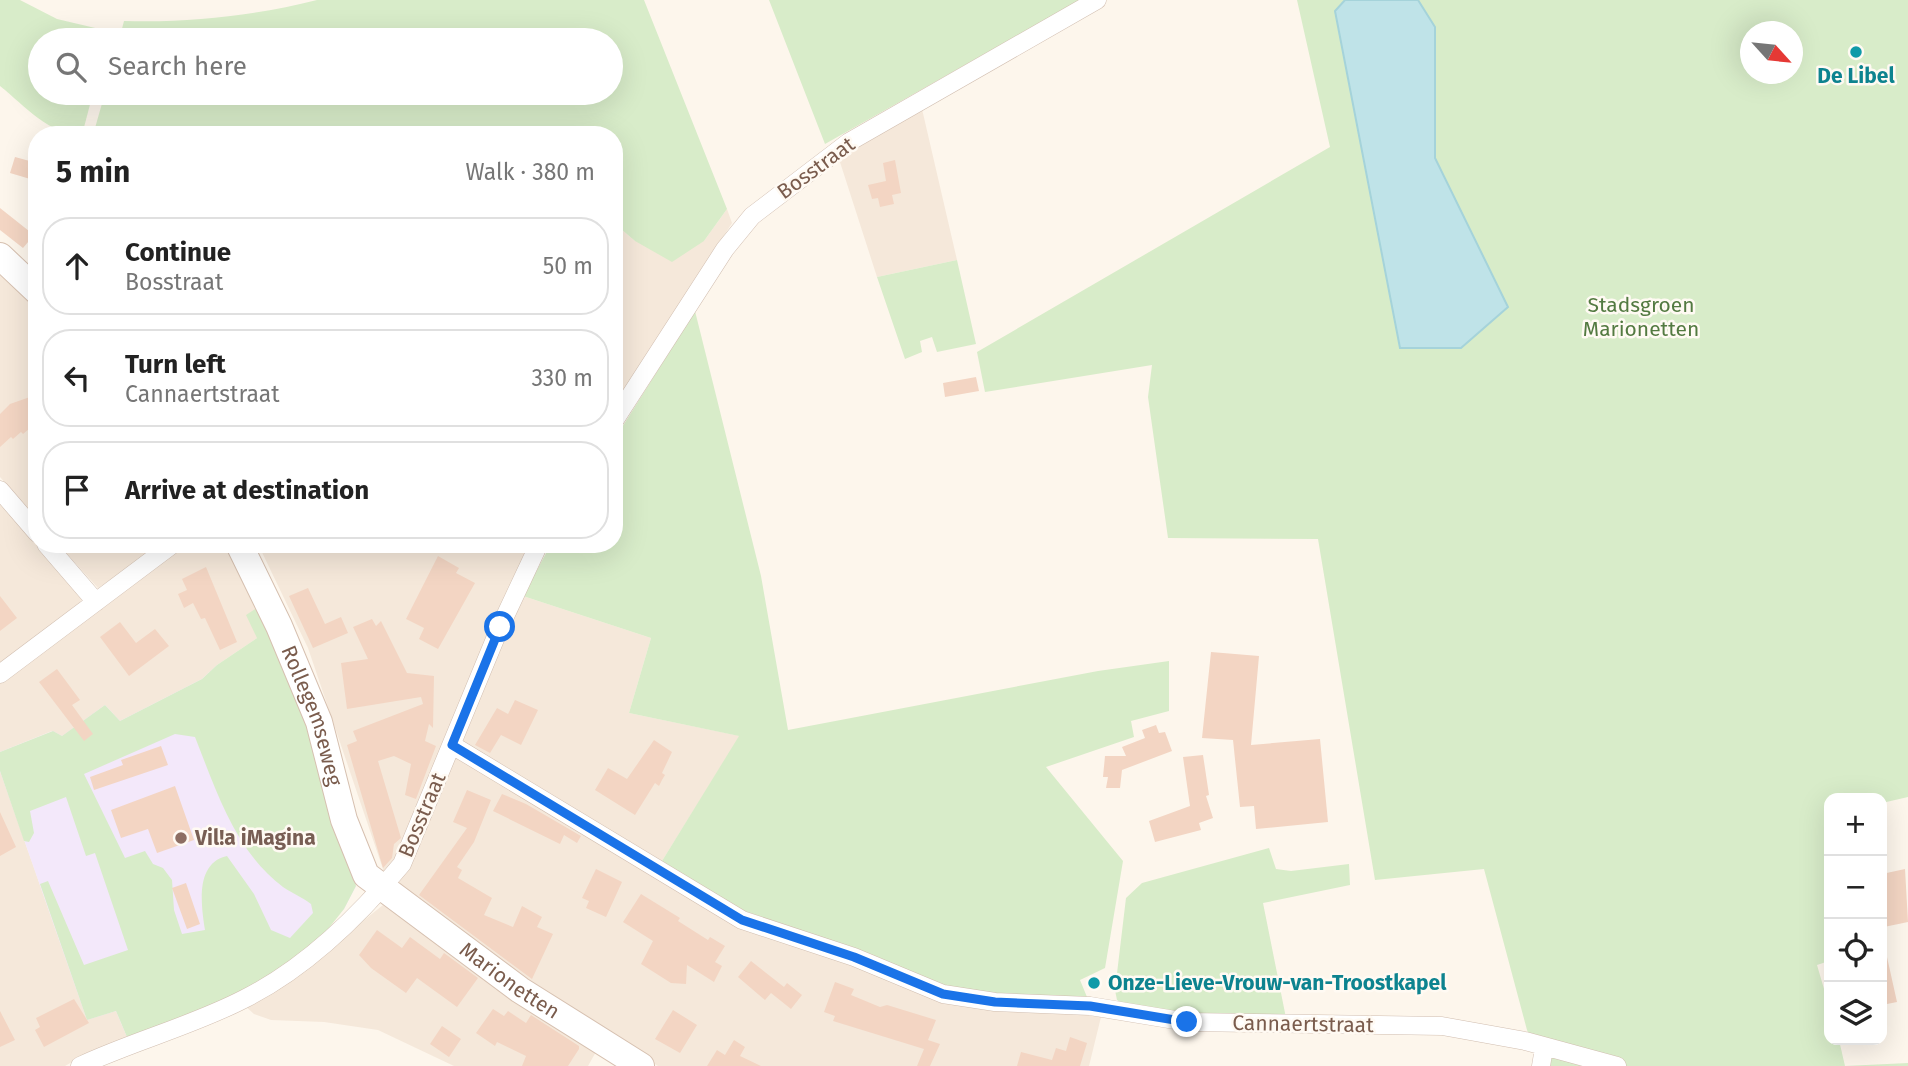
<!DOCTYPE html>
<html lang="en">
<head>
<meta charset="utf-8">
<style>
  :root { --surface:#fff; --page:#f2f2f2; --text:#222; --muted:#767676; --line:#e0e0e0 }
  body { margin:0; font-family:"Fira Sans",sans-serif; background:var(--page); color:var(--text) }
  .controls { position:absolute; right:21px; bottom:21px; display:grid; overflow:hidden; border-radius:14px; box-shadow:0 7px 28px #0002 }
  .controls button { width:63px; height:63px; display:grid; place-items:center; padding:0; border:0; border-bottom:2px solid var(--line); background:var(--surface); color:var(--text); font:35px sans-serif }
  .compass { position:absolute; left:1740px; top:21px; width:63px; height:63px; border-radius:50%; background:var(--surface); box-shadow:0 7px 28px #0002; rotate:117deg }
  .stop { position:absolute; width:21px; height:21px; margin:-16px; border:5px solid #1a73e8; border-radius:50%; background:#fff }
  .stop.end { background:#1a73e8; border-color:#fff; box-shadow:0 2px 7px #0008 }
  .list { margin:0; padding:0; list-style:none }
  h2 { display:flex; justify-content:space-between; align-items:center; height:91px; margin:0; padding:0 28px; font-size:30px }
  h2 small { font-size:23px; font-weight:400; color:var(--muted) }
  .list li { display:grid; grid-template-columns:46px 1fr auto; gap:21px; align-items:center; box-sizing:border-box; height:98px; margin:0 14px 14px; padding:0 14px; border:2px solid var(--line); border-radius:28px }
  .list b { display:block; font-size:26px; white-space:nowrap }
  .list p { margin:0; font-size:23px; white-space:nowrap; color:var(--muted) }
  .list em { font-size:23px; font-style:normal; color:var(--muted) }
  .icon { flex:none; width:38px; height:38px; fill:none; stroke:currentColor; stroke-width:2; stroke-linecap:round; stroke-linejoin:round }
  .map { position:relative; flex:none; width:1908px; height:1066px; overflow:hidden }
  .search { position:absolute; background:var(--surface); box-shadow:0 7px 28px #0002; left:28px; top:28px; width:595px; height:77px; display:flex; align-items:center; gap:18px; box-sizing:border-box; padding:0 24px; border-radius:38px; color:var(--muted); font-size:26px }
  .panel { position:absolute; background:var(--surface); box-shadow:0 7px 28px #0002; left:28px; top:126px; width:595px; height:427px; border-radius:28px }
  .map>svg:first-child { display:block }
</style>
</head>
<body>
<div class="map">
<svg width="1908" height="1066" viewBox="0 0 1908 1066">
  <rect width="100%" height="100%" fill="#fdf6ec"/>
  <path fill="#f5e8da" d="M 922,109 L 957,260 L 877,277 L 839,159 Z
    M 727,209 L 732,223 L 614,407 L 614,223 L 635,241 L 704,241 Z
    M 0,274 L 37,306 L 37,520 L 0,477 Z
    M 0,499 L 78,590 L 81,600 L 77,608 L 0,666 Z
    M 58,544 L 163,544 L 98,588 Z
    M 185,544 L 225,544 L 260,606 L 257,638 L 217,665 L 202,679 L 120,721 L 105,705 L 62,737 L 52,731 L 0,752 L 0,682 Z
    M 258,544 L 533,544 L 400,859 L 384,872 L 308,648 Z
    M 523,596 L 651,638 L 629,713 L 740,736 L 662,861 L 464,743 L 462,732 Z
    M 461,756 L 677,889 L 928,996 L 965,1007 L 1038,1009 L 1101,1017 L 1089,1066 L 658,1066 L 547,995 L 399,889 L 400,879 L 453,757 Z
    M 0,771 L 87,1019 L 116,1011 L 127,1037 L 132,1039 L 91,1051 L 65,1066 L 0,1066 Z
    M 383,905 L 507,992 L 597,1050 L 588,1066 L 454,1066 L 378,1030 L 324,1022 L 271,1020 L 254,1014 L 244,1005 L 337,942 Z"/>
  <path fill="#f3e8fa" d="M 217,665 L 356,886 L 344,909 L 127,1037 L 116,1011 L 87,1020 L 0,771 L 0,752 L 53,731 L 62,736 L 105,705 L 120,721 L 202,679 Z"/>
  <path fill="#d8ecc9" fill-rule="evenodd" d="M 0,0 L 20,0 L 57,19 L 108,31 L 106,40 L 40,40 L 40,93 L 93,93 L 82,135 C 49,135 25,106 0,86 Z
    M 317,0 L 644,0 L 727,209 L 704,241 L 672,262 L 635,241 L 614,223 L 614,135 L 421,135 L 422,127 L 395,135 L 93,135 L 105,93 L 611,93 L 611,40 L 119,40 L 124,21 C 189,23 253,16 317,0 Z
    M 769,0 L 1080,0 L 825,144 Z
    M 1297,0 L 1908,0 L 1908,797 L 1882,803 L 1882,798 L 1829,798 L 1829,961 L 1817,965 L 1829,1006 L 1829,1040 L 1839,1040 L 1845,1066 L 1908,1063 L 1908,1066 L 1543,1066 L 1527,1030 L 1484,869 L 1375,880 L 1318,539 L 1168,538 L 1148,397 L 1152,365 L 985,392 L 977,352 L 1330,147 ZM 1750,32 L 1792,32 L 1792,74 L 1750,74 Z
    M 957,260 L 976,344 L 937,352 L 932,337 L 920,341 L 922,352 L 905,359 L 877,277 Z
    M 695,311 L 761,576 L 788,730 L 1098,671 L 1169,661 L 1169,711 L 1131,721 L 1134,737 L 1046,767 L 1123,861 L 1105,968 L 1080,980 L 1087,997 L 969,994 L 931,982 L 857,949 L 741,910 L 662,861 L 739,736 L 629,713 L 651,638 L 523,596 L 551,544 L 614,544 L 614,440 Z
    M 260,606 L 279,639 L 356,886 L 344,909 L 309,953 L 223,1004 L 127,1037 L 116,1011 L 87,1020 L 40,884 L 48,881 L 84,965 L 128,950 L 95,853 L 86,856 L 66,797 L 30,811 L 34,833 L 29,842 L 24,841 L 0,771 L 0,752 L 53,731 L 62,736 L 105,705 L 120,721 L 202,679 L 217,665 L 257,638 L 246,615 ZM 175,734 L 195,737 C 216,790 235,851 283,887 C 292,893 302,897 311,904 L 313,913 L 290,938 L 271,930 L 254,894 L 227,856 C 195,863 201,905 205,930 L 182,934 L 174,910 L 172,880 L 163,868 L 153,864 L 145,851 L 125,858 L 84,774 Z
    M 1269,848 L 1276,869 L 1291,871 L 1349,864 L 1350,885 L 1263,903 L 1286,1018 L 1211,1017 L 1125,1006 L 1117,1000 L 1115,990 L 1126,898 L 1142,883 Z"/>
  <path fill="#bfe3e8" stroke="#a5d3da" stroke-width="2" d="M 1345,0 L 1418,0 L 1435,27 L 1435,158 L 1508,307 L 1461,348 L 1400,348 L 1335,11 Z"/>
  <path fill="#f3d5c3" d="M 15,157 L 37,163 L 37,181 L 10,173 Z
    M 895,160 L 901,193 L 892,195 L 894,204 L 880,207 L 878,198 L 872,199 L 868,185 L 886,181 L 883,163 Z
    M 0,208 L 34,235 L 23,248 L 0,230 Z
    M 976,377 L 979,391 L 945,397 L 943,383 Z
    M 30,397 L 37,404 L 37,422 L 23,434 L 21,432 L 13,439 L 11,437 L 0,447 L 0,414 L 10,404 Z
    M 438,556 L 459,568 L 456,573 L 475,583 L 438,649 L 419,639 L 424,628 L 406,619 Z
    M 206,567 L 237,642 L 220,650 L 205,618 L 201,619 L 193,603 L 184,608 L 178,594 L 187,590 L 182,579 Z
    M 308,588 L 325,624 L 341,617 L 348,633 L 313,648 L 289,596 Z
    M 0,596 L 17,618 L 0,631 Z
    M 372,619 L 376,626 L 381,621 L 407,673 L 434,676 L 433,728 L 429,724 L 425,741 L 436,746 L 416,799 L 405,795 L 411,764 L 394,756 L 378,761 L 401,838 L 394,844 L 392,858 L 383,868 L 347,745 L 357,741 L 353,731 L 423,704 L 421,697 L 347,709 L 341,663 L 368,659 L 353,627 Z
    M 120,622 L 136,643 L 155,629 L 169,646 L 129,676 L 100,637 Z
    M 1211,652 L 1259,656 L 1251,745 L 1320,739 L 1328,822 L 1256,829 L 1254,806 L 1240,807 L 1233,740 L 1202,738 Z
    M 57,669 L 80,700 L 72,705 L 93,734 L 84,741 L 39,682 Z
    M 515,700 L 538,710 L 521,745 L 501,735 L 490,753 L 475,745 L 497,708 L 508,714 Z
    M 1156,725 L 1159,733 L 1165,732 L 1172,751 L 1122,770 L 1120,788 L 1106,788 L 1108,777 L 1103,777 L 1105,756 L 1126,756 L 1122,747 L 1145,738 L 1142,730 Z
    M 654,740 L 672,752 L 662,773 L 665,775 L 662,780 L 659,786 L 655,783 L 635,815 L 595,790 L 608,768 L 627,779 Z
    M 161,746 L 168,765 L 94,790 L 90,777 L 123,765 L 121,760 Z
    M 1203,755 L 1209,795 L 1206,796 L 1213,818 L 1199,823 L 1201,830 L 1155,842 L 1149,821 L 1190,806 L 1183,757 Z
    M 175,786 L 194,840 L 157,853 L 148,829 L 121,838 L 111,810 Z
    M 467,790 L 491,800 L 474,842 L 457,867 L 462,870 L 458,878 L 492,898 L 484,915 L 513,927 L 522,906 L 542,917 L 537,927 L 553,934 L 532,979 L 419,895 L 467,828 L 453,822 Z
    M 502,794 L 526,804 L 581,836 L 577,843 L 564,835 L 560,844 L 493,811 Z
    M 0,812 L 16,847 L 0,856 Z
    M 596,869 L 622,882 L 606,917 L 586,908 L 589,901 L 582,898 Z
    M 1905,869 L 1908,922 L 1884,927 L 1882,874 Z
    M 186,883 L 200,924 L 187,929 L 172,888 Z
    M 641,894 L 680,918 L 678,921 L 708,940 L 710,937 L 725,946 L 715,962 L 722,966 L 714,982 L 687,965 L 686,984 L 671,983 L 641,964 L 653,941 L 623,922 Z
    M 377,930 L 402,948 L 410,937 L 440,959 L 444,953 L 478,978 L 457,1007 L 417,978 L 406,993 L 371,968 L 359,955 Z
    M 1882,957 L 1887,957 L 1897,1002 L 1882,1005 Z
    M 751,961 L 784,987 L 787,983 L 802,995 L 791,1009 L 771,993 L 765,1000 L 738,977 Z
    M 835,982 L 854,989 L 851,995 L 880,1007 L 887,1005 L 936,1020 L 928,1040 L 940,1044 L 930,1066 L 917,1066 L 924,1049 L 833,1021 L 835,1016 L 824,1012 Z
    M 74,999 L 89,1023 L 44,1047 L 35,1030 L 40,1027 L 36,1018 Z
    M 493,1009 L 504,1016 L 508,1011 L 526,1023 L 531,1015 L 579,1046 L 579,1049 L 568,1066 L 522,1066 L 526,1056 L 497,1042 L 495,1046 L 476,1033 Z
    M 673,1010 L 697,1025 L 680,1053 L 655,1039 Z
    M 0,1011 L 15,1040 L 0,1047 Z
    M 442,1026 L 461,1039 L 449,1057 L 430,1044 Z
    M 1070,1037 L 1087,1043 L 1080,1066 L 1017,1066 L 1021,1052 L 1052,1060 L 1056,1048 L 1066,1051 Z
    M 734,1040 L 745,1047 L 740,1056 L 761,1066 L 707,1066 L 717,1050 L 725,1055 Z"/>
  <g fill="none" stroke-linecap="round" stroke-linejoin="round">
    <g stroke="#d1beb0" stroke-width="19">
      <path id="street" d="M 614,421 L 725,249 L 752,216 L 849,142 L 1097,0
        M 0,490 L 37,533
        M 46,544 L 96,602
        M 0,674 L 173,544
        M 452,745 L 742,920 L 854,957 L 943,994 L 995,1002 L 1090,1006 L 1187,1022 L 1442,1026 L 1525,1041 L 1617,1066
        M 80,1066 C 133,1041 192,1026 244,999 C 306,968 359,916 402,864 L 500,627 L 539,544
        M 1541,1066 L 1544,1048"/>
    </g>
    <g stroke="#d6c0b0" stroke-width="28">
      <g id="secondary">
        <path d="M 0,256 L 37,291"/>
        <path id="s1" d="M 239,544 L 279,626 L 319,722 L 344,820 L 366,875 L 520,990 L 641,1066"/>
      </g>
    </g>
    <use href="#street" stroke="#fff" stroke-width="18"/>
    <use href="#secondary" stroke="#fff" stroke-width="26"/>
  </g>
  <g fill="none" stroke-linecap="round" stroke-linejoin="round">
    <path stroke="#1a73e8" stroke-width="9" d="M 500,627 L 452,745 L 742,920 L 854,957 L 943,994 L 995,1002 L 1090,1006 L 1187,1022"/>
  </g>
  <g fill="#0f9aa8" stroke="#fffaf3" stroke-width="2.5">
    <circle cx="1856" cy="52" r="7"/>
    <circle cx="1094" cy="983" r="7"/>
  </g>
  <circle fill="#8d6e63" stroke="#fffaf3" stroke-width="2.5" cx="181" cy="838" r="7"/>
  <g text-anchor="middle" stroke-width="5" stroke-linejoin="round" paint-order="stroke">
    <g font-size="21" font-weight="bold" fill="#0d838f" stroke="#fffaf3">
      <text x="1856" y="83">De Libel</text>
      <text x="1108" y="990" text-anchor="start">Onze-Lieve-Vrouw-van-Troostkapel</text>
    </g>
    <g font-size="21" fill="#7a5c4d" stroke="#fffaf3">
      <text transform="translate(816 168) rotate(-36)" y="7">Bosstraat</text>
      <text dy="7" stroke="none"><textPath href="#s1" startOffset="187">Rollegemseweg</textPath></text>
      <text transform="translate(422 815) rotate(-67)" y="7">Bosstraat</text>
      <text dy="7" stroke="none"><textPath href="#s1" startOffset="534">Marionetten</textPath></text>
      <text transform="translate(1303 1024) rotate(1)" y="7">Cannaertstraat</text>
    </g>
    <g font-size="21" fill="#537a41" stroke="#fffaf3">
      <text x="1641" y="312">Stadsgroen<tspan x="1641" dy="24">Marionetten</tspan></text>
    </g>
    <g font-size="21" font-weight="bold" fill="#785e54" stroke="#fffaf3" text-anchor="start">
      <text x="195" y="845">Vil!a iMagina</text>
    </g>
  </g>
</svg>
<div class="controls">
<button>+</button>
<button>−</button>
<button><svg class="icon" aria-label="locate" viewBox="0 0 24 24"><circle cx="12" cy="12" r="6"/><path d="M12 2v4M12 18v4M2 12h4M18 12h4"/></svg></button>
<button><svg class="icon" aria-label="layers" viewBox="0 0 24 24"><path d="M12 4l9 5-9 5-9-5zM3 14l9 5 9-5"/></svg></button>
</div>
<svg class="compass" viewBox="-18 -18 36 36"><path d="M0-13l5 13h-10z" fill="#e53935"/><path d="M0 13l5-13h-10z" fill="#767676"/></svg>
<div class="stop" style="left:500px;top:627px"></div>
<div class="stop end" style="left:1187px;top:1022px"></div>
<div class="search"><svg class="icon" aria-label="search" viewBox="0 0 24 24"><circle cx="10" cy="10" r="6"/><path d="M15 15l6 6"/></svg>Search here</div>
<section class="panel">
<h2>5 min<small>Walk · 380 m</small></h2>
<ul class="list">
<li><svg class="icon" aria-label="ahead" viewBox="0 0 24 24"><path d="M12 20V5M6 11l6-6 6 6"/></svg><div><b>Continue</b><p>Bosstraat</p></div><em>50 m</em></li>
<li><svg class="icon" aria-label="left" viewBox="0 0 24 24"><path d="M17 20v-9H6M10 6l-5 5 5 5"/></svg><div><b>Turn left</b><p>Cannaertstraat</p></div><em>330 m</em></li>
<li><svg class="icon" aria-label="arrive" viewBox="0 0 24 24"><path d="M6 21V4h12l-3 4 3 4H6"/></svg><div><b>Arrive at destination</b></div></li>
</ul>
</section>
</div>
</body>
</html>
